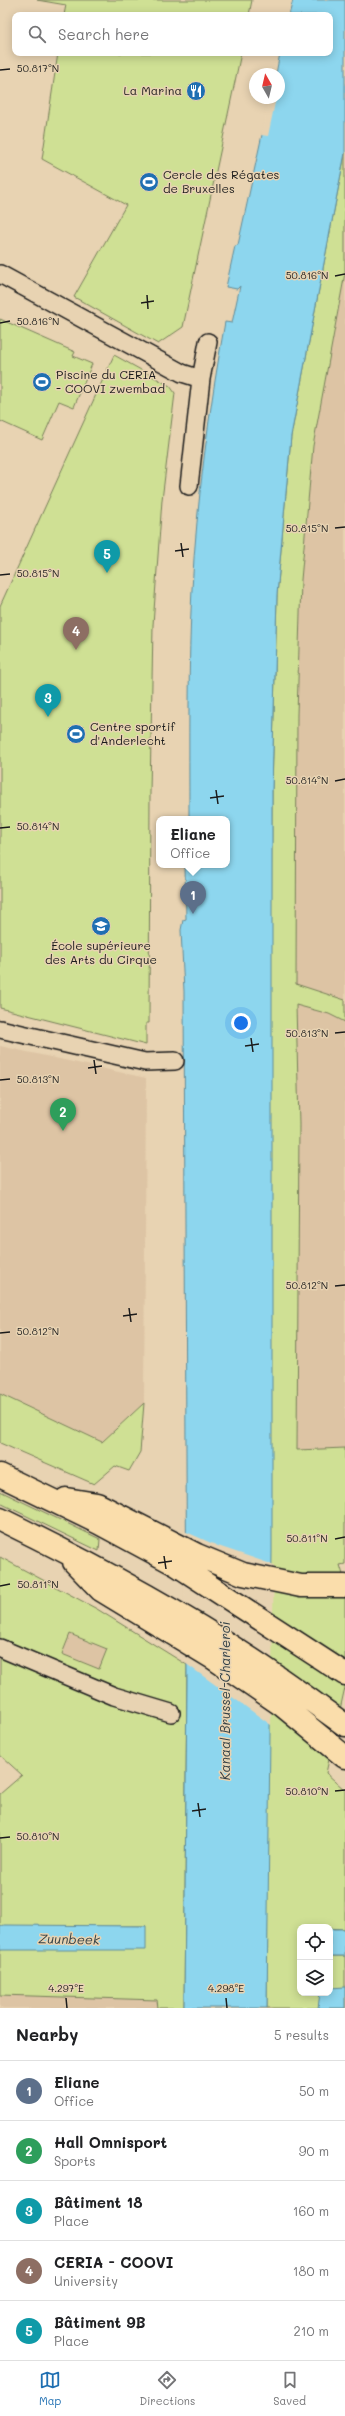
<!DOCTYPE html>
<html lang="en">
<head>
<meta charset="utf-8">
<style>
  :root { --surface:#fff; --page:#f6f6f6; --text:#202124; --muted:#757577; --line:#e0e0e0; --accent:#1f6fb2 }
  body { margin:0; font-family:Mali,sans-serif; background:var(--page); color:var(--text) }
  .controls { position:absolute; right:12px; bottom:12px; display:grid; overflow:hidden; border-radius:8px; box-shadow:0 2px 10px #0003 }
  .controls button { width:36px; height:36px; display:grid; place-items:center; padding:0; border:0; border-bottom:1px solid var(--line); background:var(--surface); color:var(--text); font:20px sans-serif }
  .compass { position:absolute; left:249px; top:68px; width:36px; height:36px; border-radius:50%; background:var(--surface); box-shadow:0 2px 10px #0003; rotate:352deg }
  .you { position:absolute; left:241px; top:1023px; width:14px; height:14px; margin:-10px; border:3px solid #fff; border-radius:50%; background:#1a73e8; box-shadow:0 0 0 6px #1a73e833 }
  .badge { display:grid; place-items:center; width:26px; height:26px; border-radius:50%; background:var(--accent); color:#fff; font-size:13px; font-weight:700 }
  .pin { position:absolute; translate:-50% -33px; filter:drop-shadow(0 1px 2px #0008) }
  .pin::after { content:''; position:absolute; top:21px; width:14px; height:12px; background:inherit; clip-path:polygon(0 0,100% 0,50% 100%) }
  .popup { position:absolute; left:156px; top:816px; width:74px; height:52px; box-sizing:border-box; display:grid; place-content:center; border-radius:8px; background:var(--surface); filter:drop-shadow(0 1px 3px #0005); font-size:13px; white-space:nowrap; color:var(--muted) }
  .popup b { font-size:15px; color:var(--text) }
  .popup::after { content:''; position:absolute; left:50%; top:100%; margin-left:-8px; border:8px solid transparent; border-top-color:var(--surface) }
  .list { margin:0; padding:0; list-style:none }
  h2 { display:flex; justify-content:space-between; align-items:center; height:52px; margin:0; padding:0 16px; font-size:17px }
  h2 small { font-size:13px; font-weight:400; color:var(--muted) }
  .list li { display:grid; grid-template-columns:26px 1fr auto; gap:12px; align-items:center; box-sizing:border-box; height:60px; padding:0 16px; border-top:1px solid var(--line) }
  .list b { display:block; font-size:15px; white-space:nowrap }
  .list p { margin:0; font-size:13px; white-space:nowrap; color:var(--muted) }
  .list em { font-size:13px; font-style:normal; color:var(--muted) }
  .icon { flex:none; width:22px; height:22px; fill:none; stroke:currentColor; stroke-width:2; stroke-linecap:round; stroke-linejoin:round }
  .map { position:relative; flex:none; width:345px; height:2008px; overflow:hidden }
  .search { position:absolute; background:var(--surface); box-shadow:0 2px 10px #0003; left:12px; right:12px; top:12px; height:44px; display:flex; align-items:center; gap:10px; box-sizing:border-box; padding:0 14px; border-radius:8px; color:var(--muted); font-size:15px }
  .sheet { height:352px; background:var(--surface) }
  nav { display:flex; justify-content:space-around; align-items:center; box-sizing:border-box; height:56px; border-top:1px solid var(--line); background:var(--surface); font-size:11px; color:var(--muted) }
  nav a { display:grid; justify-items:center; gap:2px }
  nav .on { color:var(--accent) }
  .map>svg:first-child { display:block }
</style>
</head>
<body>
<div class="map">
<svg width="345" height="2008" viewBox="0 0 345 2008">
  <rect width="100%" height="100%" fill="#e8d3b2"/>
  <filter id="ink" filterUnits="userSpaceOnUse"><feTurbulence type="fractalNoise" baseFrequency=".025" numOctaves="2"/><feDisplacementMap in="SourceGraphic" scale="8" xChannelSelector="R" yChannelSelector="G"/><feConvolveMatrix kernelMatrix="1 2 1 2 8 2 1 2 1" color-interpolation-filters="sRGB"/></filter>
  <g filter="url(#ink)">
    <path fill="#ddc4a4" d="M 345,273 L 345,1000 L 296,984 L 297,715 L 301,580 L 313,446 Z
      M 296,1004 L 329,1014 L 345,1022 L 345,1448 L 297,1450 L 299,1124 Z
      M 0,1046 L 146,1078 L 144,1403 L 102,1442 L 0,1394 Z
      M 70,1634 L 107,1649 L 99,1669 L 62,1654 Z
      M 2,1994 L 158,2000 L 158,2008 L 0,2008 L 0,1995 Z"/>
    <path fill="#cfe094" stroke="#767e58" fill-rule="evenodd" d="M 37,0 L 252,0 L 249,15 L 64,15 L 66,5 Z
      M 58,53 L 241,53 L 183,327 L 158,344 L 74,297 L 126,205 L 42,159 Z
      M 345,153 L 345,273 L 313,446 L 301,580 L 297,715 L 296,984 L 345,1000 L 345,1022 L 329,1014 L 296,1005 L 299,1124 L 297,1450 L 345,1448 L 345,1564 L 340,1565 L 345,1581 L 345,1687 L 326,1773 L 345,1790 L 345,1929 L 300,1927 L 300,1993 L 330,1993 L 330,1956 L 345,1956 L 345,2008 L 267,2008 L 272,790 L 277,595 L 291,436 Z
      M 0,319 L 75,352 L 73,356 L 92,364 L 74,407 L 59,401 L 42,440 L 0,421 Z
      M 114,355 L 170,386 L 175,393 L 162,500 L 153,625 L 150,793 L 149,1023 L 146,1023 L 146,1045 L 0,1008 L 0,606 Z
      M 0,1394 L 102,1442 L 144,1403 L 140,1452 L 129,1471 L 115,1466 L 94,1484 L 0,1443 Z
      M 0,1491 L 100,1539 L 99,1551 L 0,1503 Z
      M 0,1557 L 97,1609 L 187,1665 L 184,2008 L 158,2008 L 157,2000 L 0,1995 L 0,1950 L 146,1926 L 0,1927 L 0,1794 L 22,1775 L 0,1755 ZM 70,1634 L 107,1649 L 99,1669 L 62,1654 Z"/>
    <path fill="#8dd6ee" stroke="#608c9a" d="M 293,0 L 345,0 L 345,153 L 291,436 L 277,595 L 272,790 L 272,1551 L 267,2008 L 184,2008 L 187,1680 L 184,991 L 181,930 L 183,920 L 186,919 L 185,865 L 227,865 L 227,819 L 189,819 C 189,742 188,666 192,589 C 197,500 209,410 225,322 L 232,323 L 240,286 L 237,289 L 226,287 L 235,246 L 238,245 L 270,98 L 279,98 L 279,74 L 276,74 L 280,53 L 330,53 L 330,15 L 289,15 Z
      M 4,1925 L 146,1926 L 146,1950 L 0,1950 L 0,1927 Z
      M 330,1929 L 345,1929 L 345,1956 L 330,1956 Z
      M 345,1987 L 345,2008 L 318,2008 L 320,1993 L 330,1993 L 330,1988 Z"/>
    <path fill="#e8d3b2" d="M 268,98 L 276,98 L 268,136 L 261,135 Z
      M 184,1531 L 218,1546 L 274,1565 L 271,1725 L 185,1663 Z"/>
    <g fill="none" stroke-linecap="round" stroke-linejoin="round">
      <g stroke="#1c1c1c" stroke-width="20">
        <path id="street" d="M 0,274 L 182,373 L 201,379
          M 189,486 L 201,379 L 208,342
          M 0,1029 L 145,1062 L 175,1061
          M 0,1648 L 114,1696 L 171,1713"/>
      </g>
      <g stroke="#1c1c1c" stroke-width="25">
        <path id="highway" d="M 0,1475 L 99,1523 L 177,1565 L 345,1674
          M 66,1499 L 97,1504 L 197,1555 L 243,1574 L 301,1586 L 345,1586
          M 0,1519 C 86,1561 171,1606 251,1659 C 283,1680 314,1703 345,1725
          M 74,1562 L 101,1590 L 213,1658 L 283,1706 L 345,1757"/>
      </g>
      <use href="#street" stroke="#e8d3b2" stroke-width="17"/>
      <use href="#highway" stroke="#faddab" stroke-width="22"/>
    </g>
  </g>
  <path fill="none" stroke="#1c1c1c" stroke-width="1.5" d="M 0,70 L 10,69M 335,276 L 345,274M 147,295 L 148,309M 141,303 L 154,301M 0,323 L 10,321M 335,528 L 345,527M 181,543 L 183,557M 175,551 L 189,549M 0,575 L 10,574M 335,781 L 345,779M 216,790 L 218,804M 210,798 L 224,796M 0,828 L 10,827M 335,1033 L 345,1032M 251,1038 L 253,1052M 245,1046 L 259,1044M 94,1060 L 96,1074M 88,1068 L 102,1066M 0,1080 L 10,1079M 335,1286 L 345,1285M 129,1308 L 131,1322M 123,1316 L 137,1314M 0,1333 L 10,1332M 335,1539 L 345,1537M 164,1556 L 166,1569M 158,1563 L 172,1561M 0,1586 L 10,1584M 335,1791 L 345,1790M 198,1803 L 200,1817M 192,1811 L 206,1809M 0,1838 L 10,1837M 66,1998 L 67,2008M 226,1998 L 227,2008"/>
  <defs>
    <g id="restaurant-disc" transform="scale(1)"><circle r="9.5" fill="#1f6fb2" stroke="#e8d3b2"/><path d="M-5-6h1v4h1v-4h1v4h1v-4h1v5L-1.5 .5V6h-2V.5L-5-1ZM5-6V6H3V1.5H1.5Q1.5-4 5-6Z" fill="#fff"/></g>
    <g id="stadium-disc" transform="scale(1)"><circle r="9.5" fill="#1f6fb2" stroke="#e8d3b2"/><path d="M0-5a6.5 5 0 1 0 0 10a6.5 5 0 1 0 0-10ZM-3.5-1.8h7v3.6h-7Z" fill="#fff"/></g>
    <g id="university-disc" transform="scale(1)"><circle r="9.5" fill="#1f6fb2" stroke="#e8d3b2"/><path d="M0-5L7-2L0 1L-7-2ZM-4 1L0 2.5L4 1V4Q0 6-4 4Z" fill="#fff"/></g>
  </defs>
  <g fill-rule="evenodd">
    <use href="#restaurant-disc" x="196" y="91"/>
    <use href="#stadium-disc" x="149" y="182"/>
    <use href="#stadium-disc" x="42" y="382"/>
    <use href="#stadium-disc" x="76" y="734"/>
    <use href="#university-disc" x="101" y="926"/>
  </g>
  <g text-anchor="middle" stroke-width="3" stroke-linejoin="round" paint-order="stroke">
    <g font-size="12" fill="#1c1c1c" stroke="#e8d3b2" text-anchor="start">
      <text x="182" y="95" text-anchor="end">La Marina</text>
      <text x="163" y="179">Cercle des Régates<tspan x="163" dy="14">de Bruxelles</tspan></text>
      <text x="56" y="379">Piscine du CERIA<tspan x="56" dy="14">- COOVI zwembad</tspan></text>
      <text x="90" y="731">Centre sportif<tspan x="90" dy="14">d'Anderlecht</tspan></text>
      <text x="101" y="950" text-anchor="middle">École supérieure<tspan x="101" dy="14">des Arts du Cirque</tspan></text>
    </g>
    <g font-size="13" font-style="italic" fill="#334146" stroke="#e8d3b2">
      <text transform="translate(225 1701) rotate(-90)" y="5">Kanaal Brussel-Charleroi</text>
      <text transform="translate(69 1939) rotate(1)" y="5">Zuunbeek</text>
    </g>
  </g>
  <g font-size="10" text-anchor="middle" fill="#1c1c1c" stroke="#e8d3b2" stroke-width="3" stroke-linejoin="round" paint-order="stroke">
    <text x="38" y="72">50.817°N</text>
    <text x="307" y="279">50.816°N</text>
    <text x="38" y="325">50.816°N</text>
    <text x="307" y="532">50.815°N</text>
    <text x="38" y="577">50.815°N</text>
    <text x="307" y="784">50.814°N</text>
    <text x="38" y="830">50.814°N</text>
    <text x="307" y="1037">50.813°N</text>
    <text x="38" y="1083">50.813°N</text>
    <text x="307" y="1289">50.812°N</text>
    <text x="38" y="1335">50.812°N</text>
    <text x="307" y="1542">50.811°N</text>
    <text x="38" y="1588">50.811°N</text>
    <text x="307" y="1795">50.810°N</text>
    <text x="38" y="1840">50.810°N</text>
    <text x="66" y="1992">4.297°E</text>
    <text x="226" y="1992">4.298°E</text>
  </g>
</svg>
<div class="controls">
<button><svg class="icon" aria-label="locate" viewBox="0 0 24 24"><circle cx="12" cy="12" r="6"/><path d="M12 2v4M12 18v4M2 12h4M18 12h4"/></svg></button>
<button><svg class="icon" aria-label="layers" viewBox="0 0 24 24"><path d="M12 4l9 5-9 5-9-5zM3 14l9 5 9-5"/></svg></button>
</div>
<svg class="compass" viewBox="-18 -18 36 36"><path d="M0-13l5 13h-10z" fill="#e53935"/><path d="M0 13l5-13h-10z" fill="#757577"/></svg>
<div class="you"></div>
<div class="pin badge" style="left:193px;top:914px;background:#5c6f8a">1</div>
<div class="popup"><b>Eliane</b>Office</div>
<div class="pin badge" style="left:63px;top:1131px;background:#2e9e5b">2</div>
<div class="pin badge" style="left:48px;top:717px;background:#0f9aa8">3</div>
<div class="pin badge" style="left:76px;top:650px;background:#8d6e63">4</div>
<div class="pin badge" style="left:107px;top:573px;background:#0f9aa8">5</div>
<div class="search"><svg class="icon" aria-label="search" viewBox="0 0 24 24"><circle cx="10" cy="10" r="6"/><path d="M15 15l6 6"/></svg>Search here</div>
</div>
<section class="sheet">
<h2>Nearby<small>5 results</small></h2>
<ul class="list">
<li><span class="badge" style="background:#5c6f8a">1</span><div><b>Eliane</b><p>Office</p></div><em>50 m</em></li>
<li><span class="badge" style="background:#2e9e5b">2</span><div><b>Hall Omnisport</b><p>Sports</p></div><em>90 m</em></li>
<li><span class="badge" style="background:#0f9aa8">3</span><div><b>Bâtiment 18</b><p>Place</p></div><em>160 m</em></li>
<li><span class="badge" style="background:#8d6e63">4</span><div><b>CERIA - COOVI</b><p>University</p></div><em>180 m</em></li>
<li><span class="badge" style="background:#0f9aa8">5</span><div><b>Bâtiment 9B</b><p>Place</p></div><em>210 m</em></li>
</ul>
</section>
<nav>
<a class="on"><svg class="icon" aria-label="map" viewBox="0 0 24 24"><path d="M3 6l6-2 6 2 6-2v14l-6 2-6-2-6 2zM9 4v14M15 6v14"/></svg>Map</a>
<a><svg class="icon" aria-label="directions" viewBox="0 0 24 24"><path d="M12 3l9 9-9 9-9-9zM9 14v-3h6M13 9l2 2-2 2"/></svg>Directions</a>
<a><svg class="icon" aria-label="saved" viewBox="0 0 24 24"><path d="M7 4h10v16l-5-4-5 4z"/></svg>Saved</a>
</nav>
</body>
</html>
